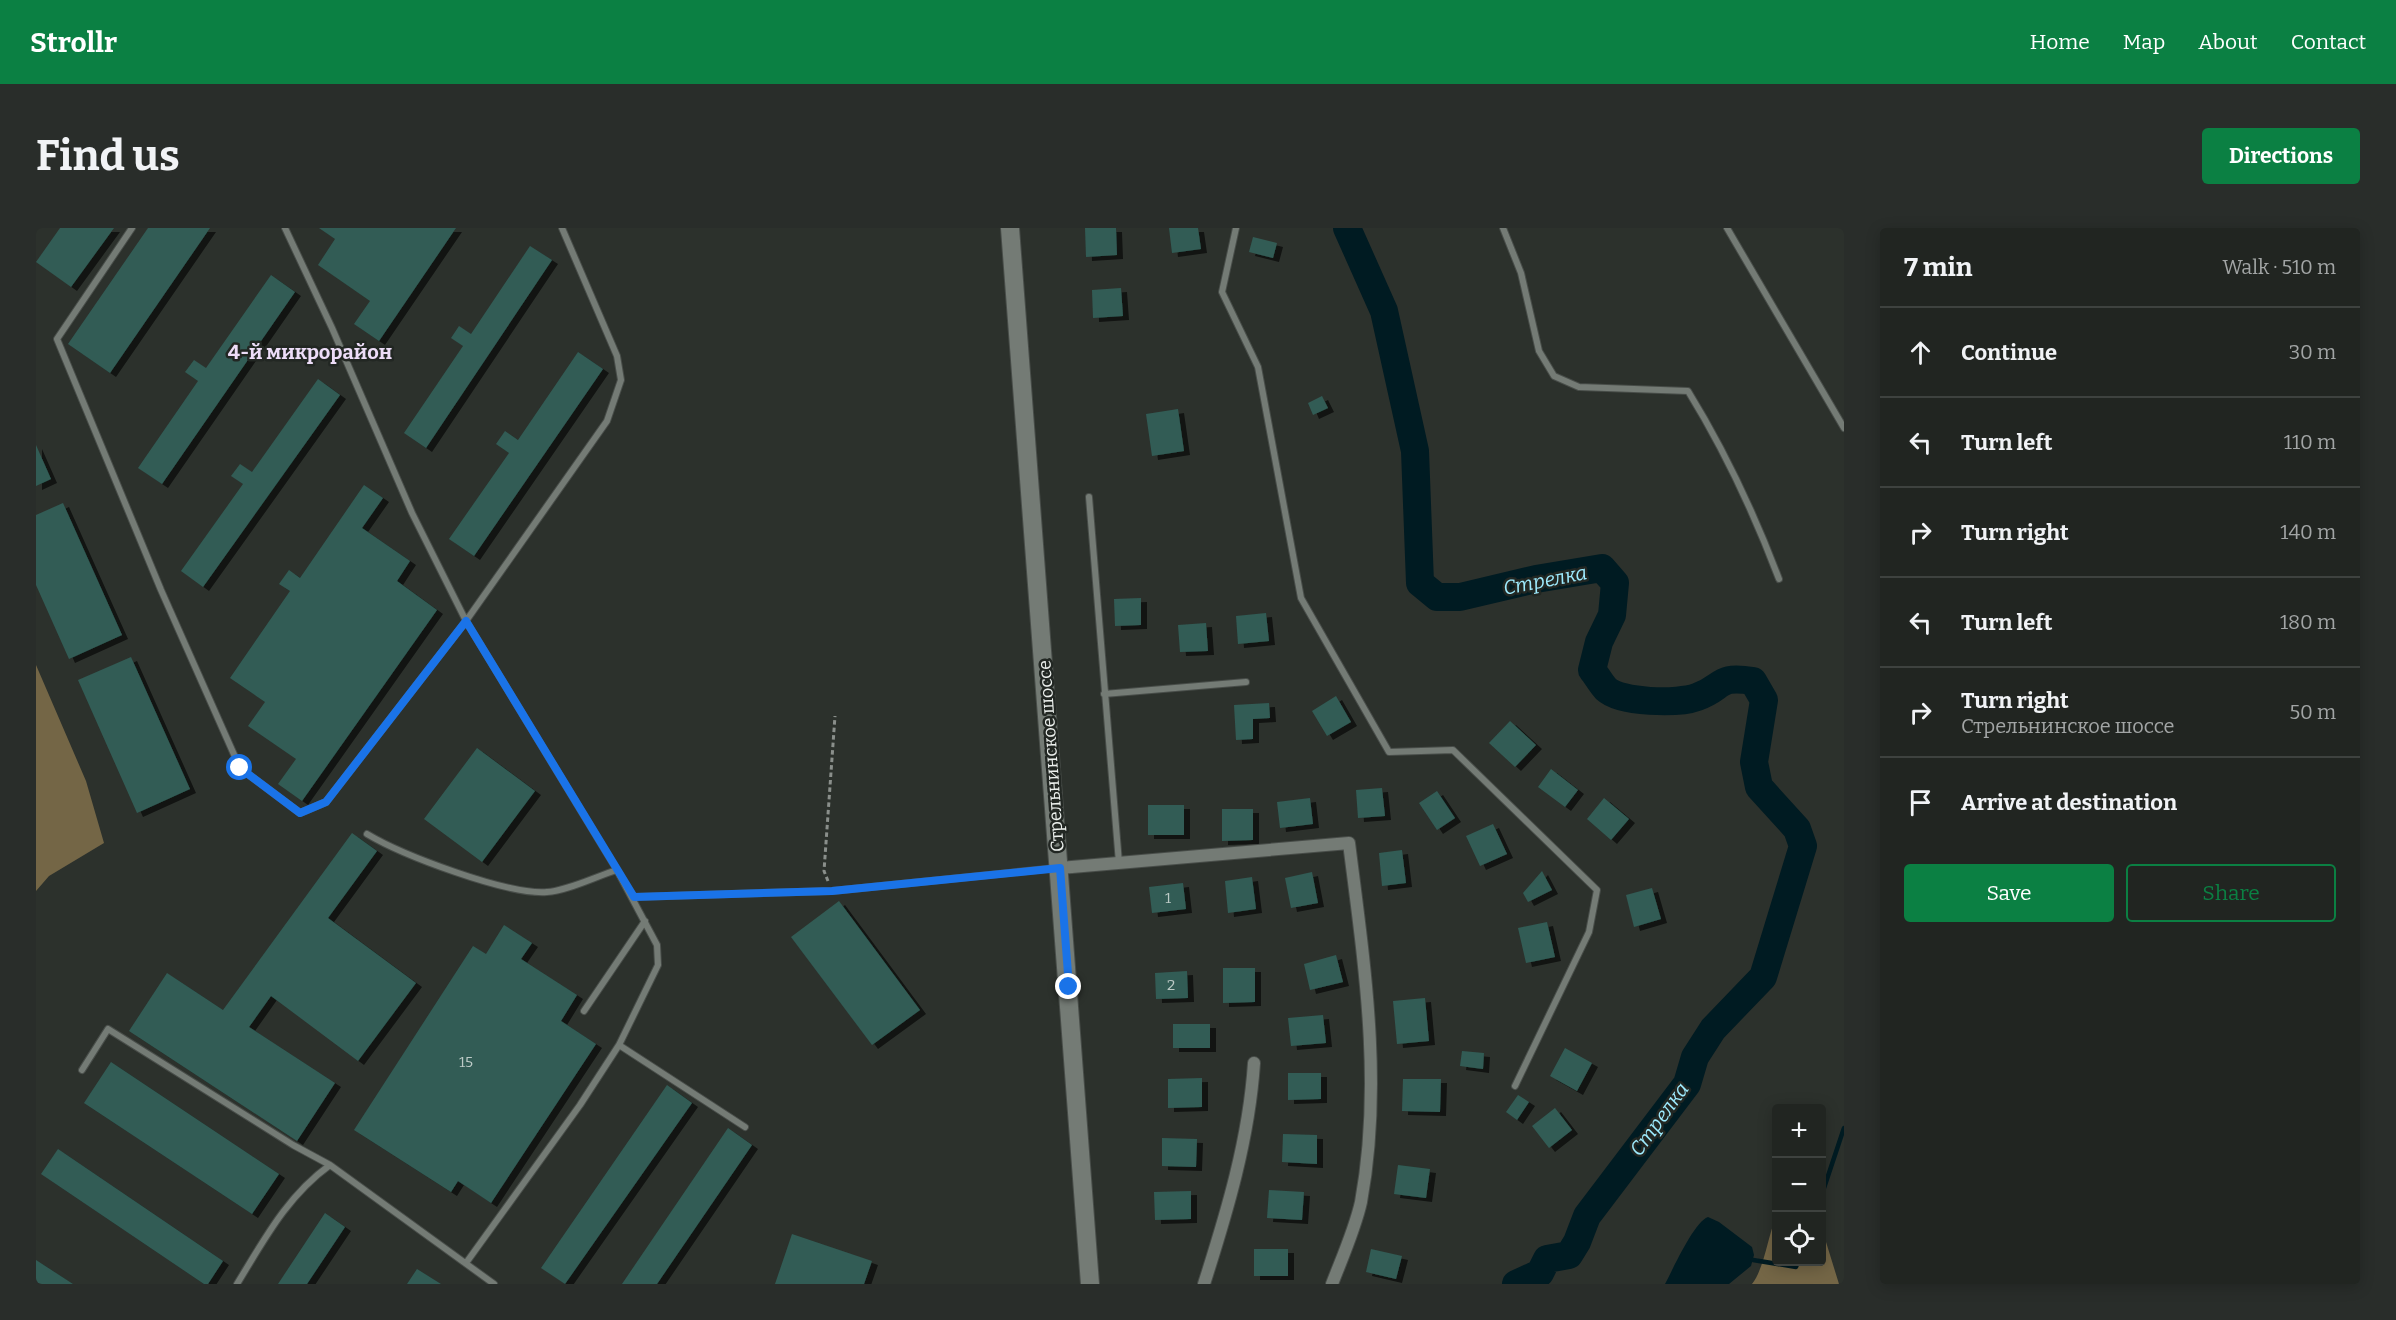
<!DOCTYPE html>
<html lang="en">
<head>
<meta charset="utf-8">
<style>
  :root { --surface:#212521; --page:#292d2a; --text:#f1f3f6; --muted:#a2a5a5; --line:#3e423f; --accent:#0b8043 }
  body { margin:0; font-family:Bitter,serif; background:var(--page); color:var(--text) }
  .controls { position:absolute; right:18px; bottom:18px; display:grid; overflow:hidden; border-radius:6px; box-shadow:0 3px 15px #0003 }
  .controls button { width:54px; height:54px; display:grid; place-items:center; padding:0; border:0; border-bottom:2px solid var(--line); background:var(--surface); color:var(--text); font:30px sans-serif }
  .stop { position:absolute; width:18px; height:18px; margin:-14px; border:4px solid #1a73e8; border-radius:50%; background:#fff }
  .stop.end { background:#1a73e8; border-color:#fff; box-shadow:0 2px 6px #0008 }
  .list { margin:0; padding:0; list-style:none }
  h2 { display:flex; justify-content:space-between; align-items:center; height:78px; margin:0; padding:0 24px; font-size:26px }
  h2 small { font-size:20px; font-weight:400; color:var(--muted) }
  .list li { display:grid; grid-template-columns:39px 1fr auto; gap:18px; align-items:center; box-sizing:border-box; height:90px; padding:0 24px; border-top:2px solid var(--line) }
  .list b { display:block; font-size:22px; white-space:nowrap }
  .list p { margin:0; font-size:20px; white-space:nowrap; color:var(--muted) }
  .list em { font-size:20px; font-style:normal; color:var(--muted) }
  .actions { display:flex; gap:12px; padding:18px 24px }
  .actions a { flex:1; padding:14px 0; border:2px solid var(--accent); border-radius:6px; text-align:center; font-size:21px; color:var(--accent) }
  .actions .main { background:var(--accent); color:#fff }
  .icon { flex:none; width:33px; height:33px; fill:none; stroke:currentColor; stroke-width:2; stroke-linecap:round; stroke-linejoin:round }
  .map { position:relative; flex:none; width:1808px; height:1056px; overflow:hidden; border-radius:6px }
  header { display:flex; align-items:center; gap:36px; box-sizing:border-box; height:84px; padding:0 30px; background:var(--accent); color:#fff }
  header strong { font-size:28px }
  nav { display:flex; gap:33px; margin-inline-start:auto; font-size:21px }
  .intro { display:flex; align-items:center; justify-content:space-between; box-sizing:border-box; height:144px; padding:0 36px }
  h1 { margin:0; font-size:42px }
  .button { padding:15px 27px; border-radius:6px; background:var(--accent); color:#fff; font-size:21px; font-weight:700 }
  main { display:flex; gap:36px; padding:0 36px }
  aside { flex:1; background:var(--surface); border-radius:6px; box-shadow:0 3px 15px #0003 }
  .map>svg:first-child { display:block }
</style>
</head>
<body>
<header>
<strong>Strollr</strong>
<nav><a>Home</a><a>Map</a><a>About</a><a>Contact</a></nav>
</header>
<div class="intro"><h1>Find us</h1><a class="button">Directions</a></div>
<main>
<div class="map">
<svg width="1808" height="1056" viewBox="0 0 1808 1056">
  <defs>
    <filter id="shadow"><feDropShadow dx="6" dy="4" stdDeviation="0" flood-color="#0009"/></filter>
  </defs>
  <rect width="100%" height="100%" fill="#2c312c"/>
  <path fill="#746646" d="M 0,437 L 50,553 L 68,615 L 13,648 L 0,663 Z
    M 1740,989 L 1740,1034 L 1786,1034 L 1786,1001 L 1803,1056 L 1716,1056 C 1728,1041 1732,1008 1740,989 Z"/>
  <path fill="#001b22" d="M 1672,989 L 1683,994 L 1716,1019 L 1718,1027 L 1715,1038 L 1693,1056 L 1629,1056 C 1637,1041 1658,994 1672,989 Z"/>
  <g fill="none" stroke-linecap="round" stroke-linejoin="round">
    <path stroke="#001b22" stroke-width="4.5" d="M 1786,966 L 1808,900
      M 1717,1032 L 1760,1039 L 1762,1034"/>
    <path stroke="#001b22" stroke-width="28" d="M 1311,0 L 1348,83 L 1379,223 L 1384,355 L 1401,369 L 1424,369 L 1500,351 L 1566,340 L 1579,355 L 1576,387 L 1563,414 L 1556,442 C 1561,448 1565,456 1570,461 C 1585,475 1642,476 1661,469 C 1689,459 1680,447 1717,453 L 1728,472 L 1718,534 L 1723,559 L 1761,601 L 1767,618 L 1727,749 L 1677,801 L 1659,829 L 1651,856 L 1551,988 L 1541,1014 L 1533,1027 L 1511,1031 L 1504,1045 L 1480,1056"/>
  </g>
  <path fill="#315c55" filter="url(#shadow)" d="M 24,0 L 78,0 L 35,59 L 0,34 Z
    M 112,0 L 174,0 L 74,145 L 32,116 Z
    M 283,0 L 420,0 L 343,113 L 318,96 L 334,73 L 282,37 L 299,11 Z
    M 1049,0 L 1080,0 L 1081,27 L 1050,29 Z
    M 1133,0 L 1162,0 L 1165,21 L 1136,25 Z
    M 1217,9 L 1241,15 L 1237,30 L 1213,24 Z
    M 494,18 L 516,32 L 390,220 L 368,205 L 427,118 L 415,110 L 423,98 L 435,106 Z
    M 235,47 L 259,64 L 126,256 L 102,240 L 162,153 L 149,144 L 158,132 L 170,140 Z
    M 1085,60 L 1087,88 L 1057,90 L 1056,62 Z
    M 542,124 L 567,141 L 438,328 L 413,311 L 473,225 L 460,216 L 469,203 L 482,212 Z
    M 282,151 L 304,167 L 167,359 L 145,343 L 207,256 L 195,248 L 204,236 L 216,244 Z
    M 1286,168 L 1292,180 L 1277,187 L 1272,175 Z
    M 1142,181 L 1148,223 L 1116,228 L 1110,186 Z
    M 0,217 L 15,251 L 0,258 Z
    M 328,257 L 347,270 L 326,300 L 374,333 L 361,353 L 401,382 L 266,573 L 242,556 L 260,531 L 212,498 L 229,474 L 194,450 L 254,363 L 243,356 L 253,342 L 264,350 Z
    M 27,275 L 86,407 L 33,431 L 0,357 L 0,287 Z
    M 1105,370 L 1105,397 L 1079,398 L 1078,371 Z
    M 1230,385 L 1233,413 L 1202,416 L 1200,388 Z
    M 1170,395 L 1172,423 L 1144,424 L 1142,397 Z
    M 95,429 L 154,561 L 101,585 L 42,452 Z
    M 1300,468 L 1315,494 L 1291,508 L 1276,483 Z
    M 1233,475 L 1234,490 L 1217,491 L 1217,511 L 1200,512 L 1198,477 Z
    M 1474,493 L 1500,517 L 1479,539 L 1453,515 Z
    M 441,520 L 499,563 L 446,634 L 388,591 Z
    M 1515,541 L 1542,562 L 1529,579 L 1502,559 Z
    M 1346,560 L 1349,588 L 1322,590 L 1320,562 Z
    M 1401,563 L 1419,590 L 1401,602 L 1383,575 Z
    M 1274,570 L 1277,596 L 1244,600 L 1241,574 Z
    M 1568,570 L 1593,591 L 1575,612 L 1551,591 Z
    M 1112,577 L 1148,577 L 1148,607 L 1112,607 Z
    M 1186,581 L 1217,581 L 1217,612 L 1186,613 Z
    M 1457,596 L 1471,626 L 1444,638 L 1430,608 Z
    M 316,605 L 341,623 L 292,690 L 380,755 L 322,833 L 235,768 L 213,799 L 299,855 L 261,913 L 93,803 L 131,745 L 187,782 Z
    M 1366,622 L 1370,655 L 1346,658 L 1343,625 Z
    M 1506,643 L 1516,662 L 1492,674 L 1487,665 Z
    M 1276,644 L 1282,675 L 1255,680 L 1249,650 Z
    M 1216,649 L 1220,681 L 1192,685 L 1189,653 Z
    M 1147,655 L 1150,681 L 1116,685 L 1113,659 Z
    M 1616,660 L 1625,691 L 1598,699 L 1590,667 Z
    M 803,673 L 884,782 L 836,817 L 755,709 Z
    M 1511,694 L 1519,729 L 1490,735 L 1482,700 Z
    M 468,697 L 496,715 L 485,731 L 541,767 L 525,793 L 560,816 L 455,975 L 422,953 L 415,964 L 318,902 L 437,718 L 450,726 Z
    M 1300,727 L 1307,754 L 1274,762 L 1268,736 Z
    M 1187,740 L 1219,740 L 1219,774 L 1187,775 Z
    M 1151,743 L 1152,770 L 1120,771 L 1119,745 Z
    M 1389,770 L 1393,813 L 1361,816 L 1357,773 Z
    M 1287,787 L 1290,815 L 1255,818 L 1252,790 Z
    M 1137,796 L 1174,796 L 1174,820 L 1137,820 Z
    M 1529,820 L 1556,835 L 1541,863 L 1514,848 Z
    M 1426,823 L 1448,825 L 1447,841 L 1424,838 Z
    M 75,834 L 243,946 L 216,986 L 48,875 Z
    M 1252,845 L 1285,845 L 1285,871 L 1252,872 Z
    M 1166,850 L 1166,879 L 1132,880 L 1132,851 Z
    M 1367,851 L 1405,851 L 1404,884 L 1366,883 Z
    M 631,857 L 656,875 L 529,1056 L 505,1040 Z
    M 1482,867 L 1493,874 L 1481,892 L 1470,884 Z
    M 1519,880 L 1536,902 L 1513,920 L 1496,898 Z
    M 692,900 L 716,917 L 621,1056 L 586,1056 Z
    M 1247,906 L 1281,907 L 1281,936 L 1246,934 Z
    M 1126,910 L 1161,911 L 1160,939 L 1126,938 Z
    M 22,921 L 187,1033 L 172,1056 L 168,1056 L 5,946 Z
    M 1362,937 L 1394,941 L 1390,970 L 1358,966 Z
    M 1233,962 L 1268,964 L 1266,992 L 1231,990 Z
    M 1155,963 L 1155,991 L 1119,992 L 1118,964 Z
    M 289,985 L 309,999 L 271,1056 L 242,1056 Z
    M 756,1006 L 836,1033 L 828,1056 L 739,1056 Z
    M 1218,1021 L 1252,1021 L 1252,1048 L 1218,1048 Z
    M 1335,1021 L 1366,1028 L 1360,1051 L 1330,1044 Z
    M 0,1032 L 37,1056 L 0,1056 Z
    M 381,1041 L 405,1056 L 371,1056 Z"/>
  <g fill="none" stroke-linecap="round" stroke-linejoin="round">
    <g stroke="#484d49" stroke-width="8">
      <path id="lane" d="M 96,0 L 21,111 L 125,362 L 204,540 L 264,585 L 290,574 L 430,393 L 571,193 L 585,152 L 581,128 L 526,0
        M 249,0 L 296,100 L 376,285 L 430,393 L 581,642 L 621,717 L 622,737 L 583,817 L 544,877 L 430,1035
        M 1200,0 L 1186,64 L 1222,139 L 1265,370 L 1353,524 L 1417,522 L 1561,662 L 1553,704 L 1479,858
        M 1467,0 L 1485,45 L 1503,123 L 1518,148 L 1543,159 L 1652,163 C 1689,223 1718,285 1743,351
        M 1691,0 L 1808,200
        M 1053,269 L 1083,635
        M 1068,466 L 1210,454
        M 331,606 C 366,627 471,667 511,664 C 531,663 561,648 581,642
        M 598,669 L 796,663 L 1020,640
        M 548,783 L 609,693
        M 583,817 L 709,899
        M 46,842 L 72,801 L 257,917 L 294,937
        M 201,1056 C 228,1012 251,968 294,937 L 458,1056"/>
    </g>
    <g stroke="#484d49" stroke-width="14">
      <path id="street" d="M 1024,640 L 1313,615 C 1328,734 1347,855 1325,974 C 1319,1001 1306,1030 1296,1056
        M 1168,1056 C 1191,984 1213,911 1218,835"/>
    </g>
    <g stroke="#484d49" stroke-width="20">
      <path id="secondary" d="M 974,0 L 1054,1056"/>
    </g>
    <path stroke="#8a8f8b" stroke-width="3" stroke-dasharray="4.5 3" stroke-linecap="butt" d="M 792,653 L 788,643 L 799,488"/>
    <use href="#lane" stroke="#747b75" stroke-width="6"/>
    <use href="#street" stroke="#747b75" stroke-width="12"/>
    <use href="#secondary" stroke="#747b75" stroke-width="18"/>
  </g>
  <g fill="none" stroke-linecap="round" stroke-linejoin="round">
    <path stroke="#1a73e8" stroke-width="8" d="M 204,540 L 264,585 L 290,574 L 430,393 L 598,669 L 796,663 L 1024,640 L 1033,759"/>
  </g>
  <g text-anchor="middle" stroke-width="5" stroke-linejoin="round" paint-order="stroke">
    <g font-size="15" fill="#bdcbc7">
      <text x="1132" y="675">1</text>
      <text x="1135" y="762">2</text>
      <text x="430" y="839">15</text>
    </g>
    <g font-size="18" fill="#ecf0ed" stroke="#222723">
      <text transform="translate(1015 528) rotate(-94)" y="6">Стрельнинское шоссе</text>
    </g>
    <g font-size="20" font-weight="bold" fill="#edddf8" stroke="#222723">
      <text x="274" y="131">4-й микрорайон</text>
    </g>
    <g font-size="20" font-style="italic" fill="#9eebfe" stroke="#222723">
      <text transform="translate(1509 352) rotate(-11)" y="7">Стрелка</text>
      <text transform="translate(1623 891) rotate(-54)" y="7">Стрелка</text>
    </g>
  </g>
</svg>
<div class="controls">
<button>+</button>
<button>−</button>
<button><svg class="icon" aria-label="locate" viewBox="0 0 24 24"><circle cx="12" cy="12" r="6"/><path d="M12 2v4M12 18v4M2 12h4M18 12h4"/></svg></button>
</div>
<div class="stop" style="left:204px;top:540px"></div>
<div class="stop end" style="left:1033px;top:759px"></div>
</div>
<aside>
<h2>7 min<small>Walk · 510 m</small></h2>
<ul class="list">
<li><svg class="icon" aria-label="ahead" viewBox="0 0 24 24"><path d="M12 20V5M6 11l6-6 6 6"/></svg><div><b>Continue</b></div><em>30 m</em></li>
<li><svg class="icon" aria-label="left" viewBox="0 0 24 24"><path d="M17 20v-9H6M10 6l-5 5 5 5"/></svg><div><b>Turn left</b></div><em>110 m</em></li>
<li><svg class="icon" aria-label="right" viewBox="0 0 24 24"><path d="M7 20v-9h11M14 6l5 5-5 5"/></svg><div><b>Turn right</b></div><em>140 m</em></li>
<li><svg class="icon" aria-label="left" viewBox="0 0 24 24"><path d="M17 20v-9H6M10 6l-5 5 5 5"/></svg><div><b>Turn left</b></div><em>180 m</em></li>
<li><svg class="icon" aria-label="right" viewBox="0 0 24 24"><path d="M7 20v-9h11M14 6l5 5-5 5"/></svg><div><b>Turn right</b><p>Стрельнинское шоссе</p></div><em>50 m</em></li>
<li><svg class="icon" aria-label="arrive" viewBox="0 0 24 24"><path d="M6 21V4h12l-3 4 3 4H6"/></svg><div><b>Arrive at destination</b></div></li>
</ul>
<div class="actions"><a class="main">Save</a><a>Share</a></div>
</aside>
</main>
</body>
</html>
